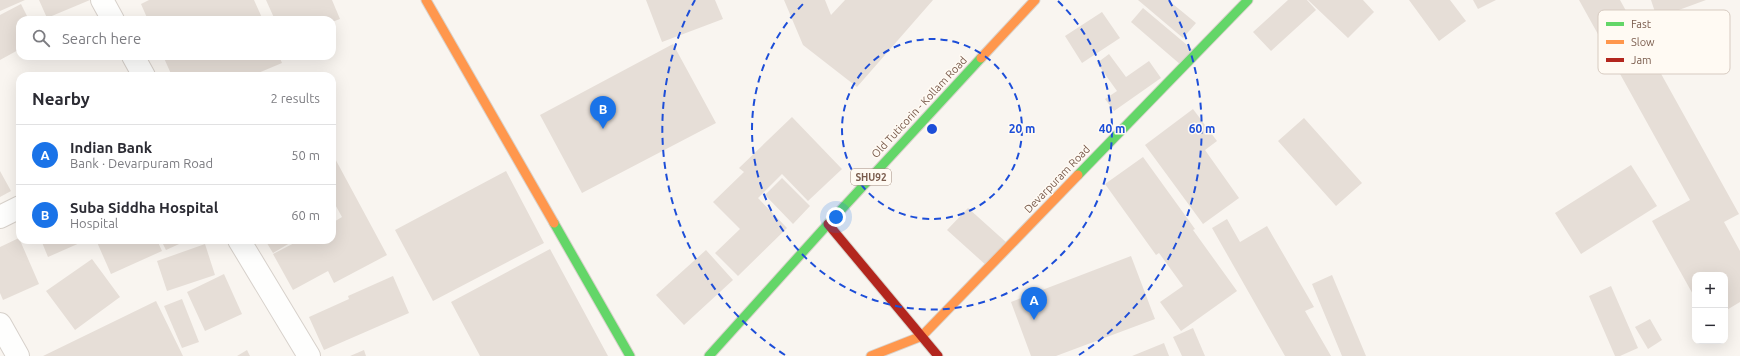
<!DOCTYPE html>
<html lang="en">
<head>
<meta charset="utf-8">
<style>
  :root { --surface:#fff; --page:#f2f2f3; --text:#2b2b33; --muted:#7c7c81; --line:#e1e1e2; --accent:#1a73e8 }
  body { margin:0; font-family:Ubuntu,sans-serif; background:var(--page); color:var(--text) }
  .controls { position:absolute; right:12px; bottom:12px; display:grid; overflow:hidden; border-radius:8px; box-shadow:0 4px 16px #0002 }
  .controls button { width:36px; height:36px; display:grid; place-items:center; padding:0; border:0; border-bottom:1px solid var(--line); background:var(--surface); color:var(--text); font:20px sans-serif }
  .you { position:absolute; left:836px; top:217px; width:14px; height:14px; margin:-10px; border:3px solid #fff; border-radius:50%; background:#1a73e8; box-shadow:0 0 0 6px #1a73e833 }
  .badge { display:grid; place-items:center; width:26px; height:26px; border-radius:50%; background:var(--accent); color:#fff; font-size:13px; font-weight:700 }
  .pin { position:absolute; translate:-50% -33px; filter:drop-shadow(0 1px 2px #0008) }
  .pin::after { content:''; position:absolute; top:21px; width:14px; height:12px; background:inherit; clip-path:polygon(0 0,100% 0,50% 100%) }
  .list { margin:0; padding:0; list-style:none }
  h2 { display:flex; justify-content:space-between; align-items:center; height:52px; margin:0; padding:0 16px; font-size:17px }
  h2 small { font-size:13px; font-weight:400; color:var(--muted) }
  .list li { display:grid; grid-template-columns:26px 1fr auto; gap:12px; align-items:center; box-sizing:border-box; height:60px; padding:0 16px; border-top:1px solid var(--line) }
  .list b { display:block; font-size:15px; white-space:nowrap }
  .list p { margin:0; font-size:13px; white-space:nowrap; color:var(--muted) }
  .list em { font-size:13px; font-style:normal; color:var(--muted) }
  .icon { flex:none; width:22px; height:22px; fill:none; stroke:currentColor; stroke-width:2; stroke-linecap:round; stroke-linejoin:round }
  .map { position:relative; flex:none; width:1740px; height:356px; overflow:hidden }
  .search { position:absolute; background:var(--surface); box-shadow:0 4px 16px #0002; left:16px; top:16px; width:320px; height:44px; display:flex; align-items:center; gap:10px; box-sizing:border-box; padding:0 14px; border-radius:12px; color:var(--muted); font-size:15px }
  .panel { position:absolute; background:var(--surface); box-shadow:0 4px 16px #0002; left:16px; top:72px; width:320px; height:172px; border-radius:12px }
  .map>svg:first-child { display:block }
</style>
</head>
<body>
<div class="map">
<svg width="1740" height="356" viewBox="0 0 1740 356">
  <rect width="100%" height="100%" fill="#f9f5f0"/>
  <path fill="#e6ded7" d="M 0,0 L 25,0 L 0,11 Z
    M 39,0 L 90,0 L 47,18 Z
    M 149,0 L 254,0 L 263,20 L 148,20 L 141,4 Z
    M 266,0 L 332,0 L 340,19 L 332,22 L 332,20 L 275,20 Z
    M 646,0 L 715,0 L 723,19 L 662,42 Z
    M 784,0 L 825,0 L 831,15 L 845,0 L 933,0 L 857,87 L 803,45 Z
    M 1138,0 L 1168,0 L 1196,23 L 1183,38 Z
    M 1288,0 L 1307,0 L 1316,10 L 1271,51 L 1253,32 Z
    M 1308,0 L 1363,0 L 1374,12 L 1348,38 Z
    M 1409,0 L 1450,0 L 1466,21 L 1439,41 Z
    M 1473,0 L 1496,0 L 1478,9 Z
    M 1579,0 L 1620,0 L 1739,214 L 1724,222 L 1740,251 L 1740,302 L 1725,311 L 1725,275 L 1695,275 L 1695,298 L 1652,221 L 1690,200 Z
    M 1651,0 L 1706,0 L 1657,18 Z
    M 21,4 L 29,20 L 20,20 L 20,49 L 0,60 L 0,15 Z
    M 1143,8 L 1193,50 L 1181,65 L 1131,22 Z
    M 1102,12 L 1120,38 L 1082,63 L 1065,36 Z
    M 673,44 L 716,123 L 582,193 L 540,115 Z
    M 1109,54 L 1126,77 L 1149,61 L 1161,78 L 1114,111 L 1105,99 L 1117,91 L 1097,63 Z
    M 163,56 L 279,56 L 282,63 L 251,76 L 172,76 Z
    M 1193,109 L 1217,141 L 1205,150 L 1239,198 L 1203,224 L 1145,145 Z
    M 792,117 L 842,169 L 808,201 L 782,174 L 758,198 L 787,228 L 738,276 L 715,253 L 740,229 L 713,202 L 744,172 L 739,168 Z
    M 1304,118 L 1362,183 L 1336,206 L 1278,141 Z
    M 332,153 L 387,255 L 334,283 L 328,271 L 293,290 L 273,254 L 300,240 L 332,240 L 332,223 L 342,217 L 332,199 Z
    M 1143,157 L 1195,229 L 1193,230 L 1237,291 L 1181,331 L 1160,302 L 1183,286 L 1159,253 L 1156,255 L 1105,184 Z
    M 1631,165 L 1657,206 L 1581,254 L 1555,213 Z
    M 0,171 L 11,191 L 0,197 Z
    M 506,171 L 544,243 L 433,301 L 395,230 Z
    M 782,178 L 810,206 L 793,224 L 765,195 Z
    M 968,208 L 1007,243 L 987,266 L 947,230 Z
    M 1227,219 L 1240,242 L 1267,226 L 1314,307 L 1305,311 L 1331,356 L 1285,356 L 1212,228 Z
    M 19,238 L 39,284 L 3,300 L 0,293 L 0,247 Z
    M 41,240 L 81,240 L 82,242 L 48,257 Z
    M 96,240 L 157,240 L 162,251 L 111,274 Z
    M 161,240 L 188,240 L 166,250 Z
    M 265,240 L 295,240 L 273,253 Z
    M 205,244 L 215,275 L 167,291 L 157,261 Z
    M 550,249 L 608,356 L 480,356 L 451,302 Z
    M 706,250 L 733,280 L 684,325 L 656,295 Z
    M 1131,256 L 1155,319 L 1056,356 L 1031,356 L 1011,302 Z
    M 92,259 L 120,297 L 75,330 L 46,291 Z
    M 224,274 L 242,314 L 205,331 L 187,292 Z
    M 1332,275 L 1366,356 L 1342,356 L 1312,284 Z
    M 393,276 L 409,313 L 324,350 L 309,317 L 349,299 L 348,296 Z
    M 1611,286 L 1638,348 L 1620,356 L 1615,356 L 1589,296 Z
    M 182,299 L 199,342 L 182,348 L 164,306 Z
    M 156,301 L 183,356 L 43,356 Z
    M 1650,319 L 1662,340 L 1648,349 L 1635,327 Z
    M 1193,328 L 1205,356 L 1182,356 L 1173,337 Z
    M 1164,343 L 1169,356 L 1132,356 Z
    M 247,350 L 250,356 L 237,356 Z
    M 364,350 L 366,356 L 350,356 Z"/>
  <g fill="none" stroke-linecap="round" stroke-linejoin="round">
    <g stroke="#d7d1cb" stroke-width="24">
      <path id="street" d="M 102,0 L 113,20
        M 133,56 L 144,76
        M 0,217 L 20,207
        M 239,240 L 309,356
        M 0,324 L 18,356"/>
    </g>
    <g stroke="#d9d2cb" stroke-width="11">
      <path id="fast" d="M 1078,175 L 1248,0
        M 554,223 L 630,356
        M 709,356 L 828,224 L 981,58"/>
    </g>
    <g stroke="#d9d2cb" stroke-width="11">
      <path id="slow" d="M 426,0 L 554,223
        M 981,58 L 1035,0
        M 871,356 L 922,336 L 1078,175"/>
    </g>
    <g stroke="#d9d2cb" stroke-width="11">
      <path id="jam" d="M 828,224 L 938,356"/>
    </g>
    <use href="#street" stroke="#fefefd" stroke-width="22"/>
    <use href="#fast" stroke="#63d668" stroke-width="9"/>
    <use href="#slow" stroke="#ff974d" stroke-width="9"/>
    <use href="#jam" stroke="#b3261e" stroke-width="9"/>
  </g>
  <g fill="none" stroke="#1d4ed8" stroke-width="2" stroke-dasharray="7 5">
    <circle cx="932" cy="129" r="90"/>
    <path d="M1058 1A180 180 0 1 1 806 1"/>
    <path d="M785 355A270 270 0 0 1 695 0M1169 0A270 270 0 0 1 1079 355"/>
  </g>
  <g text-anchor="middle" stroke-width="3" stroke-linejoin="round" paint-order="stroke">
    <rect fill="#fffaf3" stroke="#a28b7f" stroke-width="1" x="851" y="169" width="40" height="16" rx="3"/>
    <g font-size="10" font-weight="bold" fill="#7a5c4d">
      <text x="871" y="181">SHU92</text>
    </g>
    <g font-size="11" fill="#7a5c4d" stroke="#fffaf3">
      <text transform="translate(919 107) rotate(-47)" y="4">Old Tuticorin - Kollam Road</text>
      <text transform="translate(1057 179) rotate(-46)" y="4">Devarpuram Road</text>
    </g>
  </g>
  <rect x="1598" y="10" width="132" height="64" rx="6" fill="#fffaf3" stroke="#d7cbc1" stroke-width="1"/>
  <rect x="1606" y="22" width="18" height="4" fill="#63d668"/>
  <rect x="1606" y="40" width="18" height="4" fill="#ff974d"/>
  <rect x="1606" y="58" width="18" height="4" fill="#b3261e"/>
  <g font-size="11" fill="#7a5c4d">
    <text x="1631" y="28">Fast</text>
    <text x="1631" y="46">Slow</text>
    <text x="1631" y="64">Jam</text>
  </g>
  <circle cx="932" cy="129" r="6" fill="#1d4ed8" stroke="#fffaf3" stroke-width="2"/>
  <g font-size="12" text-anchor="middle" font-weight="bold" fill="#1d4ed8" stroke="#fffaf3" stroke-width="3" stroke-linejoin="round" paint-order="stroke">
    <text x="1022" y="133">20 m</text>
    <text x="1112" y="133">40 m</text>
    <text x="1202" y="133">60 m</text>
  </g>
</svg>
<div class="controls">
<button>+</button>
<button>−</button>
</div>
<div class="you"></div>
<div class="pin badge" style="left:1034px;top:320px">A</div>
<div class="pin badge" style="left:603px;top:129px">B</div>
<div class="search"><svg class="icon" aria-label="search" viewBox="0 0 24 24"><circle cx="10" cy="10" r="6"/><path d="M15 15l6 6"/></svg>Search here</div>
<section class="panel">
<h2>Nearby<small>2 results</small></h2>
<ul class="list">
<li><span class="badge">A</span><div><b>Indian Bank</b><p>Bank · Devarpuram Road</p></div><em>50 m</em></li>
<li><span class="badge">B</span><div><b>Suba Siddha Hospital</b><p>Hospital</p></div><em>60 m</em></li>
</ul>
</section>
</div>
</body>
</html>
